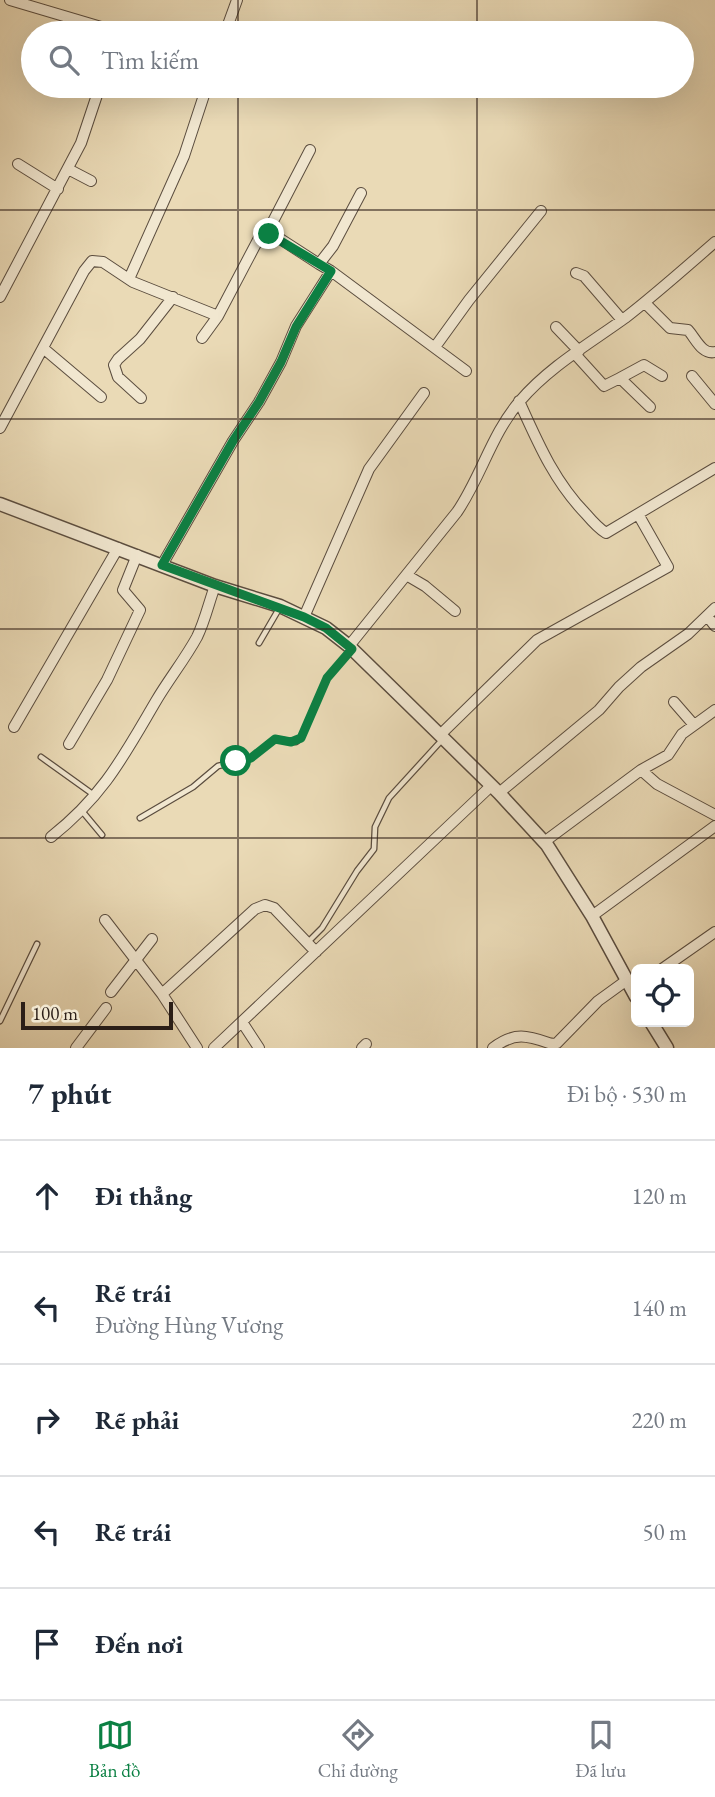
<!DOCTYPE html>
<html lang="vi">
<head>
<meta charset="utf-8">
<style>
  :root { --surface:#fff; --page:#f2f2f3; --text:#1f2937; --muted:#747a83; --line:#e0e1e3; --accent:#0b8043 }
  body { margin:0; font-family:"EB Garamond",serif; background:var(--page); color:var(--text) }
  .controls { position:absolute; right:21px; bottom:21px; display:grid; overflow:hidden; border-radius:10px; box-shadow:0 7px 28px #0002 }
  .controls button { width:63px; height:63px; display:grid; place-items:center; padding:0; border:0; border-bottom:2px solid var(--line); background:var(--surface); color:var(--text); font:35px sans-serif }
  .scale { position:absolute; left:21px; bottom:18px; width:152px; box-sizing:border-box; padding-left:7px; border:4px solid #2b1e17; border-top:0; font-size:19px; line-height:24px; white-space:nowrap; color:#2b1e17; -webkit-text-stroke:5px #f1e7d0; paint-order:stroke }
  .stop { position:absolute; width:21px; height:21px; margin:-16px; border:5px solid #0b8043; border-radius:50%; background:#fff }
  .stop.end { background:#0b8043; border-color:#fff; box-shadow:0 2px 7px #0008 }
  .list { margin:0; padding:0; list-style:none }
  h2 { display:flex; justify-content:space-between; align-items:center; height:91px; margin:0; padding:0 28px; font-size:30px }
  h2 small { font-size:23px; font-weight:400; color:var(--muted) }
  .list li { display:grid; grid-template-columns:46px 1fr auto; gap:21px; align-items:center; box-sizing:border-box; height:112px; padding:0 28px; border-top:2px solid var(--line) }
  .list b { display:block; font-size:26px; white-space:nowrap }
  .list p { margin:0; font-size:23px; white-space:nowrap; color:var(--muted) }
  .list em { font-size:23px; font-style:normal; color:var(--muted) }
  .icon { flex:none; width:38px; height:38px; fill:none; stroke:currentColor; stroke-width:2; stroke-linecap:round; stroke-linejoin:round }
  .map { position:relative; flex:none; width:715px; height:1048px; overflow:hidden }
  .search { position:absolute; background:var(--surface); box-shadow:0 7px 28px #0002; left:21px; right:21px; top:21px; height:77px; display:flex; align-items:center; gap:18px; box-sizing:border-box; padding:0 24px; border-radius:38px; color:var(--muted); font-size:26px }
  .sheet { height:651px; background:var(--surface) }
  nav { display:flex; justify-content:space-around; align-items:center; box-sizing:border-box; height:98px; border-top:2px solid var(--line); background:var(--surface); font-size:19px; color:var(--muted) }
  nav a { display:grid; justify-items:center; gap:4px }
  nav .on { color:var(--accent) }
  .map>svg:first-child { display:block }
</style>
</head>
<body>
<div class="map">
<svg width="715" height="1048" viewBox="0 0 715 1048">
  <rect width="100%" height="100%" fill="#eadab6"/>
  <filter id="stains"><feTurbulence type="fractalNoise" baseFrequency=".00286" numOctaves="4"/><feColorMatrix values="0 0 0 0 .2 0 0 0 0 .09 0 0 0 0 .02 0 0 0 .5 -.17"/></filter>
  <radialGradient id="worn" r=".72"><stop offset=".6" stop-color="#630" stop-opacity="0"/><stop offset="1" stop-color="#630" stop-opacity=".3"/></radialGradient>
  <g fill="none" stroke-linecap="round" stroke-linejoin="round">
    <g stroke="#5b4d3f" stroke-width="7">
      <path id="service" d="M 259,643 L 280,607
        M 41,757 L 94,795
        M 82,811 L 102,835
        M 140,818 L 193,787 L 218,766 L 251,758 L 275,739 L 296,742 L 301,738 L 327,678 L 351,650
        M 308,942 L 322,928 L 357,871 L 374,849 L 375,827 L 389,798 L 441,741
        M 0,1021 L 37,944"/>
    </g>
    <g stroke="#5b4d3f" stroke-width="12">
      <path id="minor" d="M 10,0 L 118,32
        M 229,24 L 249,33
        M 225,33 L 237,0
        M 18,164 L 58,189
        M 68,169 L 91,181
        M 268,231 L 319,264
        M 331,271 L 466,371
        M 576,273 L 584,276 L 622,320
        M 129,279 L 184,156 L 207,86
        M 0,297 L 81,143 L 100,86
        M 645,303 L 670,328 L 688,330 C 696,339 702,355 715,352
        M 556,327 L 579,351
        M 202,338 L 218,316 L 259,238 L 268,231 L 310,150
        M 435,347 L 469,300 L 541,211
        M 43,348 L 101,397
        M 575,354 L 604,386 L 620,378 L 650,407
        M 692,376 L 715,404
        M 620,378 L 644,365 L 662,376
        M 141,398 L 118,377 L 114,365 L 118,359 L 140,339 L 173,297
        M 519,401 C 538,443 554,481 586,514 C 592,521 598,528 606,533 L 715,468
        M 0,428 L 84,271 L 92,261 L 103,262 L 133,282 L 218,316
        M 162,565 L 233,441 L 259,402 L 281,362 L 296,326 L 331,271 L 319,264 L 333,246 L 361,193
        M 408,576 L 425,586 L 455,611
        M 707,616 L 715,626
        M 304,617 L 369,469 L 424,393
        M 349,646 L 457,512 C 481,477 492,433 520,401 C 549,367 589,344 625,318 C 656,294 685,268 715,242
        M 674,702 L 694,725
        M 14,727 L 118,548
        M 440,735 L 537,640 L 668,567 L 638,514
        M 69,744 L 107,680 L 140,610 L 123,590 L 137,555
        M 641,770 L 657,784 L 715,815
        M 499,793 L 599,710 L 619,687 L 641,667 L 688,634 L 715,608
        M 51,837 C 104,795 123,757 156,701 C 169,679 185,659 197,637 C 205,621 209,602 215,586
        M 544,842 L 641,770 L 668,755 L 682,734 L 715,710
        M 592,916 L 715,826
        M 105,920 L 162,994
        M 662,969 L 715,932
        M 111,992 L 152,939
        M 242,1022 L 259,1048
        M 76,1048 L 106,1008
        M 197,1048 L 162,994 L 255,909 L 265,905 L 274,908 L 316,952
        M 214,1048 L 491,786
        M 362,1048 L 366,1044
        M 493,1048 C 515,1031 528,1036 552,1044 L 557,1043 L 598,1001 L 627,980"/>
    </g>
    <g stroke="#5b4d3f" stroke-width="15">
      <path id="tertiary" d="M 0,504 L 215,586 L 280,606 L 326,628 L 349,646 L 440,735 L 499,793 L 547,845 L 592,916 L 636,997
        M 651,1022 L 667,1048"/>
    </g>
    <use href="#service" stroke="#f1e7d0" stroke-width="4.5"/>
    <use href="#minor" stroke="#f1e7d0" stroke-width="10"/>
    <use href="#tertiary" stroke="#f1e7d0" stroke-width="12"/>
  </g>
  <g fill="none" stroke-linecap="round" stroke-linejoin="round">
    <path stroke="#0b8043" stroke-width="9" d="M 236,761 L 251,758 L 275,739 L 291,742 L 301,738 L 327,678 L 352,649 L 326,628 L 304,617 L 162,565 L 233,441 L 259,402 L 281,362 L 296,327 L 331,271 L 269,234"/>
  </g>
  <path fill="none" stroke="#2b1e17" stroke-width="2" stroke-opacity="0.55" d="M 238,0 L 238,33M 477,0 L 477,33M 238,86 L 238,1048M 477,86 L 477,1048M 0,210 L 715,210M 0,419 L 715,419M 0,629 L 715,629M 0,838 L 715,838"/>
  <rect width="100%" height="100%" filter="url(#stains)"/>
  <rect width="100%" height="100%" fill="url(#worn)"/>
</svg>
<div class="controls">
<button><svg class="icon" aria-label="locate" viewBox="0 0 24 24"><circle cx="12" cy="12" r="6"/><path d="M12 2v4M12 18v4M2 12h4M18 12h4"/></svg></button>
</div>
<div class="scale">100 m</div>
<div class="stop" style="left:236px;top:761px"></div>
<div class="stop end" style="left:269px;top:234px"></div>
<div class="search"><svg class="icon" aria-label="search" viewBox="0 0 24 24"><circle cx="10" cy="10" r="6"/><path d="M15 15l6 6"/></svg>Tìm kiếm</div>
</div>
<section class="sheet">
<h2>7 phút<small>Đi bộ · 530 m</small></h2>
<ul class="list">
<li><svg class="icon" aria-label="ahead" viewBox="0 0 24 24"><path d="M12 20V5M6 11l6-6 6 6"/></svg><div><b>Đi thẳng</b></div><em>120 m</em></li>
<li><svg class="icon" aria-label="left" viewBox="0 0 24 24"><path d="M17 20v-9H6M10 6l-5 5 5 5"/></svg><div><b>Rẽ trái</b><p>Đường Hùng Vương</p></div><em>140 m</em></li>
<li><svg class="icon" aria-label="right" viewBox="0 0 24 24"><path d="M7 20v-9h11M14 6l5 5-5 5"/></svg><div><b>Rẽ phải</b></div><em>220 m</em></li>
<li><svg class="icon" aria-label="left" viewBox="0 0 24 24"><path d="M17 20v-9H6M10 6l-5 5 5 5"/></svg><div><b>Rẽ trái</b></div><em>50 m</em></li>
<li><svg class="icon" aria-label="arrive" viewBox="0 0 24 24"><path d="M6 21V4h12l-3 4 3 4H6"/></svg><div><b>Đến nơi</b></div></li>
</ul>
</section>
<nav>
<a class="on"><svg class="icon" aria-label="map" viewBox="0 0 24 24"><path d="M3 6l6-2 6 2 6-2v14l-6 2-6-2-6 2zM9 4v14M15 6v14"/></svg>Bản đồ</a>
<a><svg class="icon" aria-label="directions" viewBox="0 0 24 24"><path d="M12 3l9 9-9 9-9-9zM9 14v-3h6M13 9l2 2-2 2"/></svg>Chỉ đường</a>
<a><svg class="icon" aria-label="saved" viewBox="0 0 24 24"><path d="M7 4h10v16l-5-4-5 4z"/></svg>Đã lưu</a>
</nav>
</body>
</html>
